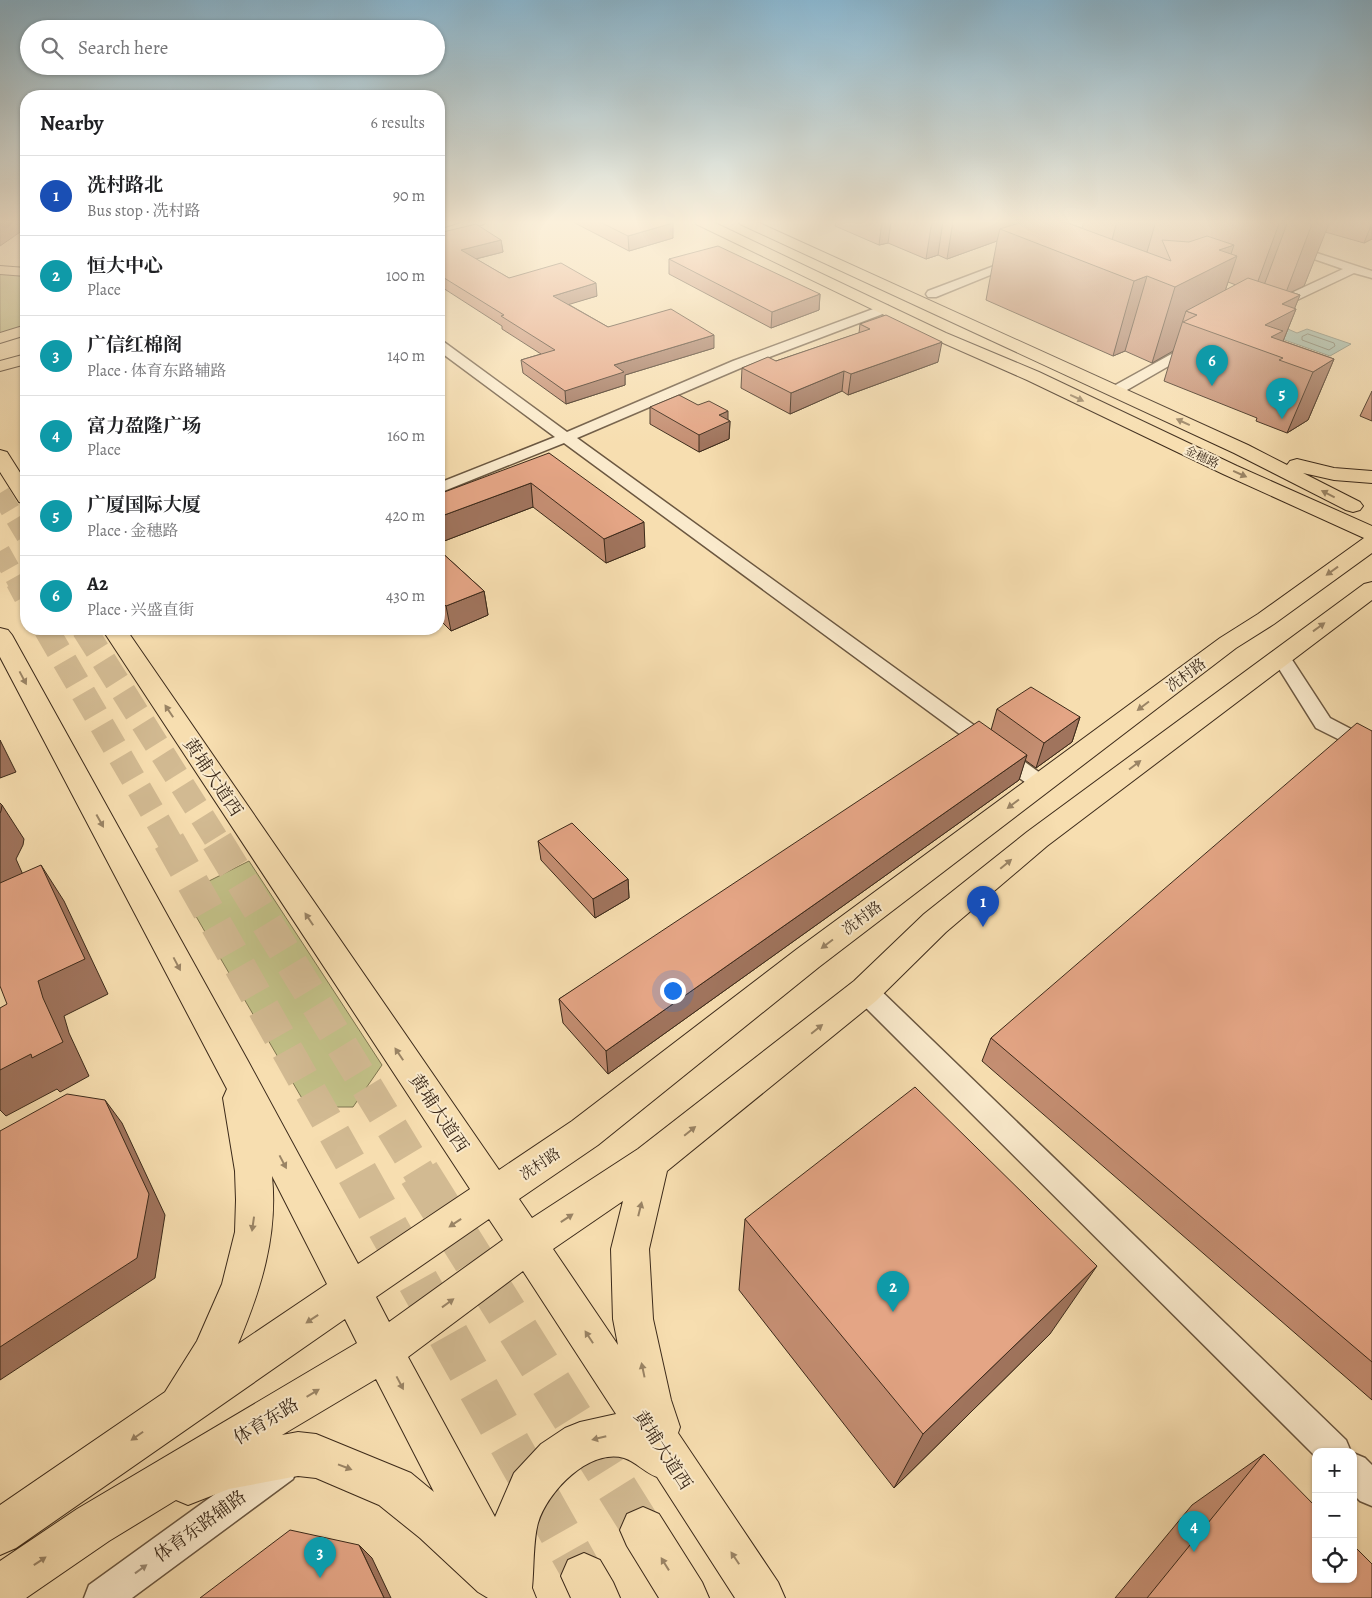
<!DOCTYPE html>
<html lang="en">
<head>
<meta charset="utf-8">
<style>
  :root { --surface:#fff; --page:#f2f2f2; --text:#202124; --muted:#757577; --line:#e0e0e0; --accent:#8f2418 }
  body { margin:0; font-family:Alegreya,"Noto Serif SC",serif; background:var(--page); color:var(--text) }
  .controls { position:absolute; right:15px; bottom:15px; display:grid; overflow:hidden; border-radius:10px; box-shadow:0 1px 4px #0004 }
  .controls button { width:45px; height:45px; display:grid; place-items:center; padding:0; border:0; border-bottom:1px solid var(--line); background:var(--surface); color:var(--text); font:25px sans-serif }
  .you { position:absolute; left:672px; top:990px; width:18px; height:18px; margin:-12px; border:4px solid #fff; border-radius:50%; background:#1a73e8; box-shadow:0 0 0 8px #1a73e833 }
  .badge { display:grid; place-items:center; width:32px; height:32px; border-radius:50%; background:var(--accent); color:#fff; font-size:16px; font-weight:700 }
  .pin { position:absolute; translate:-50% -41px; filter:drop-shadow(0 1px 2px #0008) }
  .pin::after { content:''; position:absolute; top:26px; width:18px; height:15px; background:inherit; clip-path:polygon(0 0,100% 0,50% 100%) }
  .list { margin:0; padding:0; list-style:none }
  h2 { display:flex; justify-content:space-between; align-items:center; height:65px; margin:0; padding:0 20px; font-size:21px }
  h2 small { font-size:16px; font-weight:400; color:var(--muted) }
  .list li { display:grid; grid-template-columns:32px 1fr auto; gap:15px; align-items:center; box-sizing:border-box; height:80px; padding:0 20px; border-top:1px solid var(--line) }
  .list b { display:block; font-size:19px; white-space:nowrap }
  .list p { margin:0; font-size:16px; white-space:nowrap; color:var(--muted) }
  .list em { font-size:16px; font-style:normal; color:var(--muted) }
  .icon { flex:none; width:28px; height:28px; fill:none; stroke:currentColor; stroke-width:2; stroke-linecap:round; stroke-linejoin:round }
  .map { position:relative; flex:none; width:1372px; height:1598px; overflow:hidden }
  .search { position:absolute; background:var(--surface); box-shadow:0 1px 4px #0004; left:20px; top:20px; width:425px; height:55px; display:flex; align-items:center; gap:12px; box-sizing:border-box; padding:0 18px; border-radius:28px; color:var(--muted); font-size:19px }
  .panel { position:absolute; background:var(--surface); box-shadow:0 1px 4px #0004; left:20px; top:90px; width:425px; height:545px; border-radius:20px }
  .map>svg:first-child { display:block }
</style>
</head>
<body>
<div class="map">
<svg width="1372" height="1598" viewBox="0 0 1372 1598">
  <rect width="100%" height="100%" fill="#f7deb0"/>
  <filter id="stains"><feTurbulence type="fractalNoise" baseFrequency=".004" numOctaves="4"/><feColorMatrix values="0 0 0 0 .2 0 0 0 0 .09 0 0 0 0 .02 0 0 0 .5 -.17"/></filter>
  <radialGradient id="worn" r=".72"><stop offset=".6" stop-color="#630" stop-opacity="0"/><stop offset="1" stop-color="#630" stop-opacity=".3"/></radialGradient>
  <path fill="#c2c087" stroke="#7f7550" d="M 0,273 L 26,274 L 26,328 L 0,334 Z
    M 249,861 L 382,1065 L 353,1107 L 307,1107 L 183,894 Z"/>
  <path fill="#9dbcac" stroke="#768272" d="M 1245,326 L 1281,326 L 1297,333 L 1307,329 L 1351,344 L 1330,356 Z"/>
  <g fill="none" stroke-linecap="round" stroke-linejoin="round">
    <path stroke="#6c7363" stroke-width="1" d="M 1308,334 L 1334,343 L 1335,346 L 1329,350 L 1302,340 L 1302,337 Z"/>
    <path stroke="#d2ba92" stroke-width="20" stroke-dasharray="20 10" stroke-linecap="butt" d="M 0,493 L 26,536
      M 0,551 L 18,583"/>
    <path stroke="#d2ba92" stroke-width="25" stroke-dasharray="25 12" stroke-linecap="butt" d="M 18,581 L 26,596
      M 46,629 L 170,842
      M 84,629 L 218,842"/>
    <path stroke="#d2ba92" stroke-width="32" stroke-dasharray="32 16" stroke-linecap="butt" d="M 169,841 L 357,1174
      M 217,841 L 420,1174"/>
    <path stroke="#d2ba92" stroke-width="41" stroke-dasharray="41 21" stroke-linecap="butt" d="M 357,1173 L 584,1576
      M 419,1173 L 643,1530"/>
    <g stroke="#6b5740" stroke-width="3">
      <path id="minor" d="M 1289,244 L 1372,271 L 1372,278 L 1354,273 L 1278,309 L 1270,309 L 1268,306 L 1270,303 L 1343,269 L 1285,249 L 1283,247 Z
        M 1018,257 L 1022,258 L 1024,260 L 1022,262 L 936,297 L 928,297 L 926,294 L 928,291 Z
        M 884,305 L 888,306 L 890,309 L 888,312 L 743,367 L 577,438 L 1047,778 L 1050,783 L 1047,788 L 1040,790 L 1033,788 L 564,443 L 439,493 L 439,483 L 555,437 L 439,351 L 439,341 L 444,342 L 567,432 L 733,361 Z
        M 1195,341 L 1201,345 L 1200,348 L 1120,394 L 1115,395 L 1108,391 L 1110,388 Z
        M 1280,650 L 1287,652 L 1330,718 L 1372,740 L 1372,756 L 1316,728 L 1271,656 L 1273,652 Z
        M 865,981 L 874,984 L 1346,1440 L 1351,1452 L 1316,1452 L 1316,1457 L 856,998 L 853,991 L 856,984 Z
        M 281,1450 L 293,1455 L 298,1467 L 293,1479 L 132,1598 L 84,1598 L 89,1585 L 269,1455 Z
        M 1353,1453 L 1365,1458 L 1372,1465 L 1372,1506 L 1360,1501 L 1353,1494 Z"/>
    </g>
    <g stroke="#3c2a1a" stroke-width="2">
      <path id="major" d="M 695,221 L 711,221 L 946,333 L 1039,372 L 1237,466 L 1372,526 L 1372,553 L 1274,624 L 1236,648 L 819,967 L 598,1145 L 519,1199 L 532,1218 L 638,1149 L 854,981 L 924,914 L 1027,832 L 1364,584 L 1372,582 L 1372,600 L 1047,846 L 946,932 L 876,1001 L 667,1171 L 649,1249 L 653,1319 L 671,1400 L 680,1427 L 678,1433 L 778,1582 L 785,1598 L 735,1598 L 657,1477 C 645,1473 635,1461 624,1458 C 589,1448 547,1492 538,1523 C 533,1540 534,1570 532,1588 L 536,1598 L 488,1598 L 478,1592 L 420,1538 L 379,1505 L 316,1478 L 298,1476 L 229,1489 L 188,1505 L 176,1500 L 109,1541 L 26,1598 L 0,1598 L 0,1561 L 77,1509 L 357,1343 L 345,1319 L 16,1548 L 0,1555 L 0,1505 L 165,1392 L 197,1341 L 222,1284 L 235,1232 L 236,1200 L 235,1171 L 223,1098 L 227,1089 L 0,657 L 0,628 L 8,630 L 12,635 L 248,1061 L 358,1264 L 470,1189 L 102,629 L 126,629 L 499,1170 L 572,1121 L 797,949 L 1220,638 L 1258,614 L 1364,538 L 1223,474 L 1027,380 L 934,339 L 696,224 ZM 272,1176 L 327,1284 L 238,1344 C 261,1289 278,1236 272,1176 ZM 623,1201 L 611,1249 L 613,1319 L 618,1345 L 553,1249 ZM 489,1219 L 503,1240 L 389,1322 L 376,1297 ZM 523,1271 L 616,1414 L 580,1422 L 565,1428 L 541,1444 L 514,1473 L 495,1517 L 408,1357 ZM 376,1379 L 434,1492 L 411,1473 L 316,1434 L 298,1432 L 282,1435 Z
        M 738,221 L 755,221 L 1248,445 L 1287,465 L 1290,461 L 1297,459 L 1334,468 L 1372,471 L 1372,483 L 1334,480 L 1303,473 L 1360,502 L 1363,506 L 1360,510 L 1353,512 L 1346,510 L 1234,453 L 740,224 Z
        M 0,450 L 7,452 L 26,482 L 26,504 L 19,502 L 0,472 Z
        M 643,1507 L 659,1514 L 702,1582 L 709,1598 L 659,1598 L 627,1546 L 620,1530 L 627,1514 Z
        M 584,1553 L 600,1560 L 613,1582 L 620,1598 L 571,1598 L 561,1576 L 568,1560 Z"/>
    </g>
    <g stroke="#3c2a1a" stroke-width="2">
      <path id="highway" d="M 467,221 L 486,221 L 484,224 L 439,239 L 439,230 Z
        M 0,266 L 26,268 L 26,276 L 0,274 Z
        M 26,325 L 26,335 L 0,343 L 0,333 Z
        M 26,354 L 26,364 L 0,371 L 0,361 Z"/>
    </g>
    <use href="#minor" fill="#faeacc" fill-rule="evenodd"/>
    <use href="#major" fill="#f7deb0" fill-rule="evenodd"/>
    <use href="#highway" fill="#f7deb0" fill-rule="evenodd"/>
  </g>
  <path fill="#c48e72" stroke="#3c2a1a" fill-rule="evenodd" d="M 571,221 L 668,221 L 673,238 L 629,251 Z
    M 836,221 L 1062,221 L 1082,228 L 1084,221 L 1372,221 L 1372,239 L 1364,243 L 1325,232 L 1304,286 L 1291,292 L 1300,295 L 1294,309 L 1296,309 L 1283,341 L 1334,359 L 1308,420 L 1287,433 L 1256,421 L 1257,418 L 1164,381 L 1173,351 L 1152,363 L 1125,351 L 1113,356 L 986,300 L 997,241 L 947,259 L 938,255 L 926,259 L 888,243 L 879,245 L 835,226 ZM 1228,282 L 1236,285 L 1225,291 Z
    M 439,233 L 501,240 L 503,252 L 476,259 L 509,278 L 597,296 L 568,304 L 608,327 L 714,348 L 625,375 L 625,385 L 566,404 L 523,373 L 521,360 L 541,354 L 502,329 L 502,326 L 443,288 L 439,289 Z
    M 669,259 L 820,294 L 819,310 L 771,328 L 669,274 Z
    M 860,324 L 938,362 L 848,395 L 842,391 L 790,414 L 741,388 L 742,368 L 776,361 L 859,333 Z
    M 1372,391 L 1372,421 L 1360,416 Z
    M 650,407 L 728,420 L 730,421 L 729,439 L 699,452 L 650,424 Z
    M 549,453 L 645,547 L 606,563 L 533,507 L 439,543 Z
    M 439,550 L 484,591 L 488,615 L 451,631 L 439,619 Z
    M 997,709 L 1080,717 L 1072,742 L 1036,768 L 1025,760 L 1019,780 L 608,1074 L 563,1023 L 559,999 L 991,730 Z
    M 1372,731 L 1372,1400 L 982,1061 L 991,1038 Z
    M 538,841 L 628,879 L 629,898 L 595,918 L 541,860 Z
    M 745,1219 L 1050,1334 L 894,1488 L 739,1290 Z
    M 1264,1454 L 1372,1598 L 1115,1598 L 1192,1505 Z"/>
  <path fill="#a0745d" stroke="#3c2a1a" d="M 0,221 L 23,221 L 26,228 L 0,246 Z
    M 882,221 L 891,221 L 888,243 L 879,245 Z
    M 932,221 L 943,221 L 938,255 L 926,259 Z
    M 953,221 L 1026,221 L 1000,229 L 997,241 L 947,259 Z
    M 1117,221 L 1156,221 L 1147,252 L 1105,267 Z
    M 1280,221 L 1288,221 L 1263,288 L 1254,292 Z
    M 1321,221 L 1330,221 L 1304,286 L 1285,295 L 1312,224 Z
    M 673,223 L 673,238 L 629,251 L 628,236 Z
    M 1372,223 L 1372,239 L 1364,243 Z
    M 501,240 L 503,252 L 463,262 L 461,250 Z
    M 1234,245 L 1229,260 L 1237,256 L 1212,329 L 1197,315 L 1186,311 L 1173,351 L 1152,363 L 1175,287 L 1219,250 Z
    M 439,276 L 441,276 L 443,288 L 439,289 Z
    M 1147,276 L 1125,351 L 1113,356 L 1134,281 Z
    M 596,283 L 597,296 L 554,309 L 553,296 Z
    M 820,294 L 819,310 L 771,328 L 772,312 Z
    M 1300,295 L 1294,310 L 1296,309 L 1277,356 L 1265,325 L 1282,304 Z
    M 714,335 L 714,348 L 625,375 L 625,385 L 566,404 L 565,391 L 614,365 Z
    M 942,342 L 938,362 L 848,395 L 851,374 Z
    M 1334,359 L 1308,420 L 1287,433 L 1313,372 Z
    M 844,371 L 842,391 L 790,414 L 791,393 Z
    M 728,411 L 728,422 L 730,421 L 729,439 L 699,452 L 699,435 L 719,415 Z
    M 531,483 L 533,507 L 439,543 L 439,517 Z
    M 644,522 L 645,547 L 606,563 L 604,539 Z
    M 484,591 L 488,615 L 451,631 L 446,606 Z
    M 1080,717 L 1072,742 L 1036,768 L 1044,743 Z
    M 0,740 L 16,772 L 0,778 Z
    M 1027,755 L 1019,780 L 608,1074 L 606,1051 Z
    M 2,805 L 24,839 L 23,845 L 16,859 L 24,877 L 0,887 L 0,813 Z
    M 41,865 L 64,901 L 108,994 L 64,1016 L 69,1033 L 89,1076 L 60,1092 L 57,1089 L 6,1116 L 0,1110 L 0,1070 L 38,981 Z
    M 628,879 L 629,898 L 595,918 L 593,899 Z
    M 105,1100 L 122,1123 L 165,1215 L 155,1278 L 0,1380 L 0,1347 Z
    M 1097,1266 L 1050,1334 L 894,1488 L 923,1434 Z
    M 359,1545 L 372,1558 L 391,1598 L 384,1598 Z"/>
  <path fill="#e4a585" stroke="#3c2a1a" d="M 598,221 L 668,221 L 673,223 L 628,236 Z
    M 1026,221 L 1062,221 L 1171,261 L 1162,240 L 1189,242 L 1207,236 L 1234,245 L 1219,250 L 1237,256 L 1175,287 L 1147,276 L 1134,281 L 1000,229 Z
    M 1299,221 L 1321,221 L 1312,224 Z
    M 476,224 L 501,240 L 461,250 L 509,278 L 561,263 L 596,283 L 553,296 L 608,327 L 671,309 L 714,335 L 614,365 L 624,372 L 565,391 L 521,360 L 555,350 L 501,316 L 504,315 L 441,276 L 439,276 L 439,233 Z
    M 718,246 L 820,294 L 772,312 L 669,259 Z
    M 1248,278 L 1300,295 L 1282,304 L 1296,309 L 1265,325 L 1283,331 L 1271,337 L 1334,359 L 1313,372 L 1279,360 L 1283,358 L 1183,322 L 1197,315 L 1186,311 Z
    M 886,315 L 942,342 L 851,374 L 844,371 L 791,393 L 742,368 L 768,357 L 776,361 L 870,329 L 860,324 Z
    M 679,395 L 698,405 L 709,401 L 728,411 L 719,415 L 730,421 L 699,435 L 650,407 Z
    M 549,453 L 644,522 L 604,539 L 531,483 L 439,517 L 439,494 Z
    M 439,550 L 484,591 L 446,606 L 439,599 Z
    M 1031,687 L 1080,717 L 1044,743 L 997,709 Z
    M 979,721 L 1027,755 L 606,1051 L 559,999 Z
    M 1357,723 L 1372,731 L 1372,1362 L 991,1038 Z
    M 0,803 L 2,805 L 1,811 L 0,813 Z
    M 572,823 L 628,879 L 593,899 L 538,841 Z
    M 41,865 L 85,959 L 38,981 L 43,998 L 63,1042 L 32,1058 L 31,1054 L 0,1070 L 0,1008 L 7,1004 L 0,986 L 0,883 Z
    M 915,1087 L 1097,1266 L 923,1434 L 745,1219 Z
    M 67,1094 L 105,1100 L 149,1194 L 137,1258 L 0,1347 L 0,1131 Z
    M 1264,1454 L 1316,1507 L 1316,1579 L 1353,1579 L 1353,1545 L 1372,1564 L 1372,1598 L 1147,1598 Z
    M 290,1530 L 359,1545 L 384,1598 L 200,1598 Z"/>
  <defs><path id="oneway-solid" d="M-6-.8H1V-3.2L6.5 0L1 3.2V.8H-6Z" transform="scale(1.25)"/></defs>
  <g fill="#9a8465">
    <use href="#oneway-solid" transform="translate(1077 398) rotate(25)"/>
    <use href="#oneway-solid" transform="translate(1183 422) rotate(-155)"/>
    <use href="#oneway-solid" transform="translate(1240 474) rotate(24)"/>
    <use href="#oneway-solid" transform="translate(1328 494) rotate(-153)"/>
    <use href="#oneway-solid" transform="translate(1332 571) rotate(144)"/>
    <use href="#oneway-solid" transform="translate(1319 627) rotate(-36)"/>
    <use href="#oneway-solid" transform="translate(23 678) rotate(62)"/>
    <use href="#oneway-solid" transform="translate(1143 706) rotate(143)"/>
    <use href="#oneway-solid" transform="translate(169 711) rotate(-124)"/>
    <use href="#oneway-solid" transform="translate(1135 765) rotate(-37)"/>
    <use href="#oneway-solid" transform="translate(1013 804) rotate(143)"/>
    <use href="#oneway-solid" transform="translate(100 821) rotate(61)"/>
    <use href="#oneway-solid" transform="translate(1006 864) rotate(-40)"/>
    <use href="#oneway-solid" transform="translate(309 919) rotate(-124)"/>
    <use href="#oneway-solid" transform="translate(827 944) rotate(143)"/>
    <use href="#oneway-solid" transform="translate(177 964) rotate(62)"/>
    <use href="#oneway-solid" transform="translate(817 1029) rotate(-39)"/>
    <use href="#oneway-solid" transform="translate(399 1054) rotate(-124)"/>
    <use href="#oneway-solid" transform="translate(690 1131) rotate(-39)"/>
    <use href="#oneway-solid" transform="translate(283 1162) rotate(62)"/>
    <use href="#oneway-solid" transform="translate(640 1209) rotate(-76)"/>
    <use href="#oneway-solid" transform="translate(567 1218) rotate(-34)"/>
    <use href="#oneway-solid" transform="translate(455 1223) rotate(146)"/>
    <use href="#oneway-solid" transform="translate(253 1224) rotate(98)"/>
    <use href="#oneway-solid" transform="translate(448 1303) rotate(-36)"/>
    <use href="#oneway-solid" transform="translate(312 1319) rotate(146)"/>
    <use href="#oneway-solid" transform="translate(589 1337) rotate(-123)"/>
    <use href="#oneway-solid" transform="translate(643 1370) rotate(-102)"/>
    <use href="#oneway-solid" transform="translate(400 1383) rotate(62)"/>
    <use href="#oneway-solid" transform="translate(313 1393) rotate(-31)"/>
    <use href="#oneway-solid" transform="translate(137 1436) rotate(145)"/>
    <use href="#oneway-solid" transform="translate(599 1438) rotate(166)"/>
    <use href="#oneway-solid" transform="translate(345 1467) rotate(21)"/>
    <use href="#oneway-solid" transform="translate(735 1558) rotate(-124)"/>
    <use href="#oneway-solid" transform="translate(40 1561) rotate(-34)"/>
    <use href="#oneway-solid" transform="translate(665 1564) rotate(-122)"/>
  </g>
  <use fill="#9b8a73" href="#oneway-solid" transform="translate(141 1569) rotate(-36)"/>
  <linearGradient id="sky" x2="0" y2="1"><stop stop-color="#8ab7d0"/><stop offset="0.5" stop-color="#fbf0db"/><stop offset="1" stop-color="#fbf0db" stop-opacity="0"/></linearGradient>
  <rect width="1372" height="444" fill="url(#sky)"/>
  <g text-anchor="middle" stroke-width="4" stroke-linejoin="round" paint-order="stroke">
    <g font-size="12" fill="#3c2a1a" stroke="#faeacc">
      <text transform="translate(1202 457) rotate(25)" y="4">金穗路</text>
    </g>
    <g font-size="15" fill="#3c2a1a" stroke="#faeacc">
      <text transform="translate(1186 675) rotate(-37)" y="5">冼村路</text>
      <text transform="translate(862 918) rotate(-37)" y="5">冼村路</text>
      <text transform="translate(540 1164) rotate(-34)" y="5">冼村路</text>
    </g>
    <g font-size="18" fill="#3c2a1a" stroke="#faeacc">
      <text transform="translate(213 777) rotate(56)" y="6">黄埔大道西</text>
      <text transform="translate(439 1113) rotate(56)" y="6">黄埔大道西</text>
      <text transform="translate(266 1421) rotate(-31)" y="6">体育东路</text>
      <text transform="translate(663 1450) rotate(57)" y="6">黄埔大道西</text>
      <text transform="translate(200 1526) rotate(-36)" y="6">体育东路辅路</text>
    </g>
  </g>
  <rect width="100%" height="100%" filter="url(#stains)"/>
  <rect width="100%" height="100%" fill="url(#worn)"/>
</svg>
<div class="controls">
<button>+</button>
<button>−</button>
<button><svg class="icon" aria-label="locate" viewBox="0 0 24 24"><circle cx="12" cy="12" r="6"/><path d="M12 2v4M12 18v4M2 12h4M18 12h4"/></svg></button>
</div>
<div class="you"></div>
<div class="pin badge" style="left:983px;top:927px;background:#1a4fb4">1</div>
<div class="pin badge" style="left:893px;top:1312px;background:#0f9aa8">2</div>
<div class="pin badge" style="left:320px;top:1578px;background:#0f9aa8">3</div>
<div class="pin badge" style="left:1194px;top:1552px;background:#0f9aa8">4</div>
<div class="pin badge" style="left:1282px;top:419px;background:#0f9aa8">5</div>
<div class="pin badge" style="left:1212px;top:386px;background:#0f9aa8">6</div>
<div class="search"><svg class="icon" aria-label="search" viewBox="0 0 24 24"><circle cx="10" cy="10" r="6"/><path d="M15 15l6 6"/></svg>Search here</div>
<section class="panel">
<h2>Nearby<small>6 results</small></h2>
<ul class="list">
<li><span class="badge" style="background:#1a4fb4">1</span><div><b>冼村路北</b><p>Bus stop · 冼村路</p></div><em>90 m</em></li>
<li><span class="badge" style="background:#0f9aa8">2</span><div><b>恒大中心</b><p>Place</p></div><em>100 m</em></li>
<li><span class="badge" style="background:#0f9aa8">3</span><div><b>广信红棉阁</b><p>Place · 体育东路辅路</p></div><em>140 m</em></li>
<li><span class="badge" style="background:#0f9aa8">4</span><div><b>富力盈隆广场</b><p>Place</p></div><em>160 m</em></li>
<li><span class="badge" style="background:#0f9aa8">5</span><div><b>广厦国际大厦</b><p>Place · 金穗路</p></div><em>420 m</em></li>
<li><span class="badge" style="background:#0f9aa8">6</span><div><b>A2</b><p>Place · 兴盛直街</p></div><em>430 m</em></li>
</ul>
</section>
</div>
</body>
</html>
